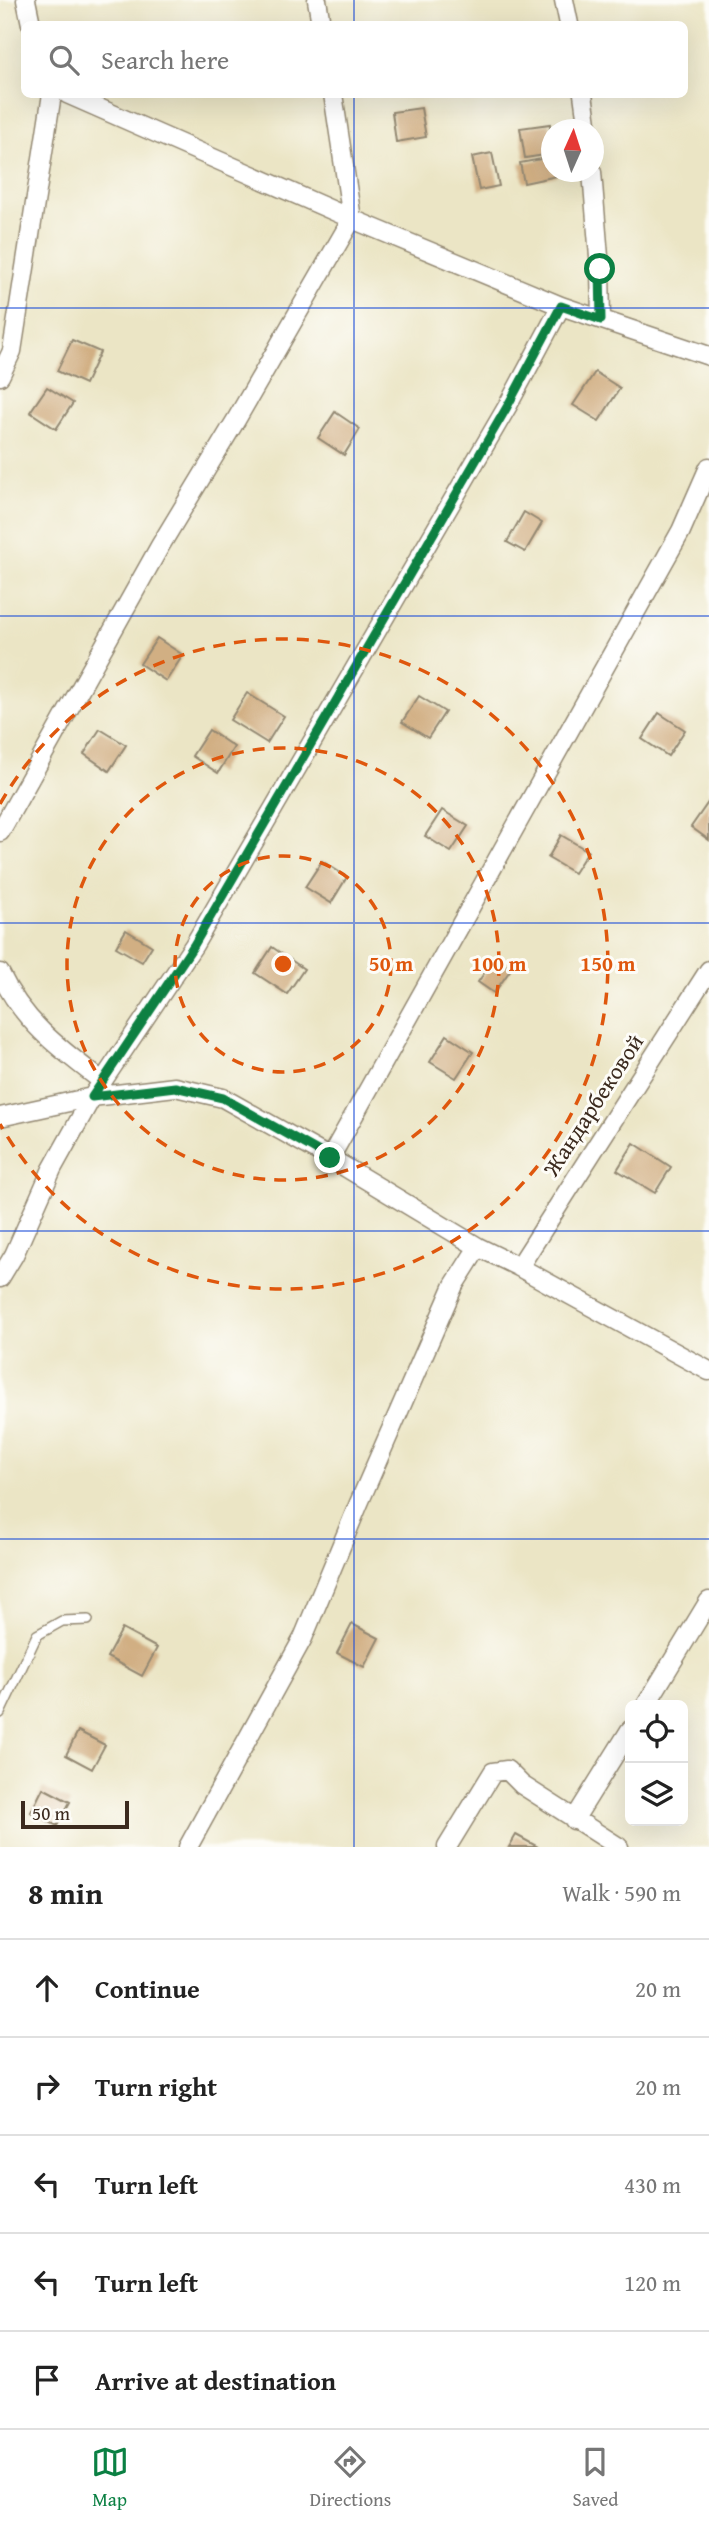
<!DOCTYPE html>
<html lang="en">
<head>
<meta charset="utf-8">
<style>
  :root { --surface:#fff; --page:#f2f2f2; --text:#222; --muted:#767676; --line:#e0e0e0; --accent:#0b8043 }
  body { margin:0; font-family:"Gentium Book Plus",serif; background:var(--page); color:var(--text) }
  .controls { position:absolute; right:21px; bottom:21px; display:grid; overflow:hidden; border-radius:10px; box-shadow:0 7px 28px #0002 }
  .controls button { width:63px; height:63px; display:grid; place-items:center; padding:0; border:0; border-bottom:2px solid var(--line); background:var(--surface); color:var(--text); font:35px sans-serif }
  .compass { position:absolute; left:541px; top:119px; width:63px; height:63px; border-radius:50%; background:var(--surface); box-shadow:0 7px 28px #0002; rotate:3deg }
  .scale { position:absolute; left:21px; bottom:18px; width:108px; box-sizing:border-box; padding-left:7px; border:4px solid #3b2a1e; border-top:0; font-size:19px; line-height:24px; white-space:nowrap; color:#3b2a1e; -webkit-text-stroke:5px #fdfcf7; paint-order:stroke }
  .stop { position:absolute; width:21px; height:21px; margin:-16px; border:5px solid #0b8043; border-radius:50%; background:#fff }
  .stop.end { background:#0b8043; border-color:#fff; box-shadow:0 2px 7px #0008 }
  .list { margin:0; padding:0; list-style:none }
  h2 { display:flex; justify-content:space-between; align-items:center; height:91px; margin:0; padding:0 28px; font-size:30px }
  h2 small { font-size:23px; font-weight:400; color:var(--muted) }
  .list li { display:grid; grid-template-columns:46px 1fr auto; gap:21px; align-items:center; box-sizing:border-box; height:98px; padding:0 28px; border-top:2px solid var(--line) }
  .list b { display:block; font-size:26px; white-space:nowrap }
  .list em { font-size:23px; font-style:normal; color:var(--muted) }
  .icon { flex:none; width:38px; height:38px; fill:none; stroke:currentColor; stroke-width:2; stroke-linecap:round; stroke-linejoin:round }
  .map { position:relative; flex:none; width:709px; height:1847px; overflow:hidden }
  .search { position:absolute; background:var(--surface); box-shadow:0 7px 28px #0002; left:21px; right:21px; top:21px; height:77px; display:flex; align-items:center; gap:18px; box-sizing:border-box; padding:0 24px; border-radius:10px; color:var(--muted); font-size:26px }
  .sheet { height:581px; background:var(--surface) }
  nav { display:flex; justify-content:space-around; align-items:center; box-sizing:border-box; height:98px; border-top:2px solid var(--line); background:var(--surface); font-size:19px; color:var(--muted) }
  nav a { display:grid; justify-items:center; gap:4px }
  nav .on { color:var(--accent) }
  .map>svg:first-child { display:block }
</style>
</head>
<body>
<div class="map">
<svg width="709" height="1847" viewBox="0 0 709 1847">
  <rect width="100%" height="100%" fill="#fdfcf7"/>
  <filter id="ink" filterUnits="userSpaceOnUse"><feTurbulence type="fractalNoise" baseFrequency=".0143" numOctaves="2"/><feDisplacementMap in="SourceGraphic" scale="14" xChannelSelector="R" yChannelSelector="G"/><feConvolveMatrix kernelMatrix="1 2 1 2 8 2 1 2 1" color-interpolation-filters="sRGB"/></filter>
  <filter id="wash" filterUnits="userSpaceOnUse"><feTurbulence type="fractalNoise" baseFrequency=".00686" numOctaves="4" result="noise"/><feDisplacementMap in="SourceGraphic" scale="28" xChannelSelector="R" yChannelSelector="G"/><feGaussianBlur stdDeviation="1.57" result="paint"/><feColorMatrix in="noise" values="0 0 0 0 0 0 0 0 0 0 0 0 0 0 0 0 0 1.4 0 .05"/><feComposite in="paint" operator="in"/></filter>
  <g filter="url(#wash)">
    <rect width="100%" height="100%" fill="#ebe5c5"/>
    <g id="blocks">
      <path fill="#d1af83" d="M 421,108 L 426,137 L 396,142 L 392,112 Z
        M 550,124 L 552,154 L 525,158 L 520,128 Z
        M 492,153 L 499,186 L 479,190 L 472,157 Z
        M 552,157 L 552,172 L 556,172 L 557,176 L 524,183 L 520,163 Z
        M 72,340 L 100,352 L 85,384 L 57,371 Z
        M 595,372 L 620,388 L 599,421 L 573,405 Z
        M 47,387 L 73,403 L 56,429 L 30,412 Z
        M 335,412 L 360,429 L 344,455 L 318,438 Z
        M 524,512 L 542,523 L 525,552 L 507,542 Z
        M 157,638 L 183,655 L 166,681 L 140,664 Z
        M 247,693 L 284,716 L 267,743 L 230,720 Z
        M 419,696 L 445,712 L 428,738 L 402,722 Z
        M 659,713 L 685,730 L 668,756 L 642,739 Z
        M 100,729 L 126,745 L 109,771 L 84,754 Z
        M 209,730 L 234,747 L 218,773 L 192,756 Z
        M 709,801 L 709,840 L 691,827 Z
        M 442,810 L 468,826 L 451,852 L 425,836 Z
        M 561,835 L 588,851 L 574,873 L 548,858 Z
        M 322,861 L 347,877 L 331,903 L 305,887 Z
        M 126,930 L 152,946 L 142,962 L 116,947 Z
        M 272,947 L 304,969 L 287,994 L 255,973 Z
        M 495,958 L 511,969 L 494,993 L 478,982 Z
        M 447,1035 L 473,1052 L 456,1078 L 430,1062 Z
        M 634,1143 L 671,1167 L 655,1193 L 617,1170 Z
        M 352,1624 L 379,1638 L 364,1667 L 337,1653 Z
        M 122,1629 L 157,1648 L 142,1676 L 107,1657 Z
        M 78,1731 L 105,1745 L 92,1769 L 66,1755 Z
        M 43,1788 L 70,1802 L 57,1826 L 31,1812 Z
        M 516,1835 L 538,1847 L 509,1847 Z"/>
    </g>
  </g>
  <g filter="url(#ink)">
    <use href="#blocks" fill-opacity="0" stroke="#938872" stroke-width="2"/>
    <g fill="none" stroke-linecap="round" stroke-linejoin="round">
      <g stroke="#938872" stroke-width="12">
        <path id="service" d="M 0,1713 L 37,1635 L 62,1621 L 88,1620"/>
      </g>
      <g stroke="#938872" stroke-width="21">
        <path id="minor" d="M 26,0 L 31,24
          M 317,0 L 321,24
          M 564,0 L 569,24
          M 67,94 L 352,219 L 561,306 L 709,356
          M 583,94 L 588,130
          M 592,172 L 600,269 L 601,319
          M 0,376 L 12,351 L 52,94
          M 0,832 L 160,546 L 236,420 L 352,219 L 333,94
          M 0,973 C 23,1022 60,1049 102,1081
          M 0,1117 L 92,1097 L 175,1087 L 223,1098 L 330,1158 L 478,1247 L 519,1267 L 709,1371
          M 330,1158 L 681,531 L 709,467
          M 519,1267 L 709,970
          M 0,1278 L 14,1255 L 52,1169 L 92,1097 L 194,945 L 507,407 L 561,306
          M 646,1705 L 709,1601
          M 574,1820 L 630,1730
          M 188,1847 L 303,1638 L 359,1503 L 454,1285 L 478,1247
          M 447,1847 L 493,1772 L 507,1770 L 522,1785 L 619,1847"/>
      </g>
      <use href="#service" stroke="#fff" stroke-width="9"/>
      <use href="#minor" stroke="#fff" stroke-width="18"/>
    </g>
  </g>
  <g fill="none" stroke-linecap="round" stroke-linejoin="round" filter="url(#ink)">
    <path stroke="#0b8043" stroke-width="9" d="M 330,1158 L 223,1098 L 175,1087 L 92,1097 L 194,945 L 507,407 L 561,306 L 601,320 L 600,269"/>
  </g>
  <path fill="none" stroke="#1d4ed8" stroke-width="2" stroke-opacity="0.55" d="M 354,0 L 354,24M 354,94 L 354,1847M 0,308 L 709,308M 0,616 L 709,616M 0,923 L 709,923M 0,1231 L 709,1231M 0,1539 L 709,1539"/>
  <g fill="none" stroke="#df570d" stroke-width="3.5" stroke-dasharray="12 9">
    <circle cx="283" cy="964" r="108"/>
    <circle cx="283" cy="964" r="216"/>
    <path d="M0 804A325 325 0 1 1 0 1124"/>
  </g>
  <g text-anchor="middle" stroke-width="6" stroke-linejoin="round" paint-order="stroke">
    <g font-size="23" fill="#3b2a1e" stroke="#fdfcf7">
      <text transform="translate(593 1105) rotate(-57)" y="8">Жандарбековой</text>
    </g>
  </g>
  <circle cx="283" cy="964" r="10" fill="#df570d" stroke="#fdfcf7" stroke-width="3.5"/>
  <g font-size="21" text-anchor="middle" font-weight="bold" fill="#df570d" stroke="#fdfcf7" stroke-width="6" stroke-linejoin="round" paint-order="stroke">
    <text x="391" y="971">50 m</text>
    <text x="499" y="971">100 m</text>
    <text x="608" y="971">150 m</text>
  </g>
</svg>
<div class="controls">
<button><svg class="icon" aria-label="locate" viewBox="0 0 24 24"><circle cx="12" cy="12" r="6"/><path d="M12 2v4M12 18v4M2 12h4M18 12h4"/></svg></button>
<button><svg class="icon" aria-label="layers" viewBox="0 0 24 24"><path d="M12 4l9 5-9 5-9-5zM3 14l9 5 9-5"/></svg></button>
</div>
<svg class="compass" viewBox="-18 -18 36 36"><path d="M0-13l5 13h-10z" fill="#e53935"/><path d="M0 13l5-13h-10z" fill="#767676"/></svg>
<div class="scale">50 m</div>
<div class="stop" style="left:600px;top:269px"></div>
<div class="stop end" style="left:330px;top:1158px"></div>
<div class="search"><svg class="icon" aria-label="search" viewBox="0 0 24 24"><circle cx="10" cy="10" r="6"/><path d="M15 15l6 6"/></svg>Search here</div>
</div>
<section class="sheet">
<h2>8 min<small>Walk · 590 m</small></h2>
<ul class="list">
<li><svg class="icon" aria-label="ahead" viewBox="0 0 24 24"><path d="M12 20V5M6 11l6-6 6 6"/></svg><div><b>Continue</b></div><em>20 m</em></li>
<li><svg class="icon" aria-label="right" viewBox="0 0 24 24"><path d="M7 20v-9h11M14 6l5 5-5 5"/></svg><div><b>Turn right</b></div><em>20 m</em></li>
<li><svg class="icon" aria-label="left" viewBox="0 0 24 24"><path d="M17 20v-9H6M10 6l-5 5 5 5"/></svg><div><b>Turn left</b></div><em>430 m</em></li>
<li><svg class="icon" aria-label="left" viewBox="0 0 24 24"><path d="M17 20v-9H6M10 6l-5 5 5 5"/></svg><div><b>Turn left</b></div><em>120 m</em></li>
<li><svg class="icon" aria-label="arrive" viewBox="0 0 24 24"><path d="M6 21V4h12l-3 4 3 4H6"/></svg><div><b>Arrive at destination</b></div></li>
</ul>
</section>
<nav>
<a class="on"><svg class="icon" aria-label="map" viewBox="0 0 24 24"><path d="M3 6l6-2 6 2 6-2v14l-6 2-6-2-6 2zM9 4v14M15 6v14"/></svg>Map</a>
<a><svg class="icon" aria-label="directions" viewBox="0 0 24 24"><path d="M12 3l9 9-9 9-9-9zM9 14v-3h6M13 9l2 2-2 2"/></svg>Directions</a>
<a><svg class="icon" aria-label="saved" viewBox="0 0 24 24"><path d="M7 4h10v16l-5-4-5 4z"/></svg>Saved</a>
</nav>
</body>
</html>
